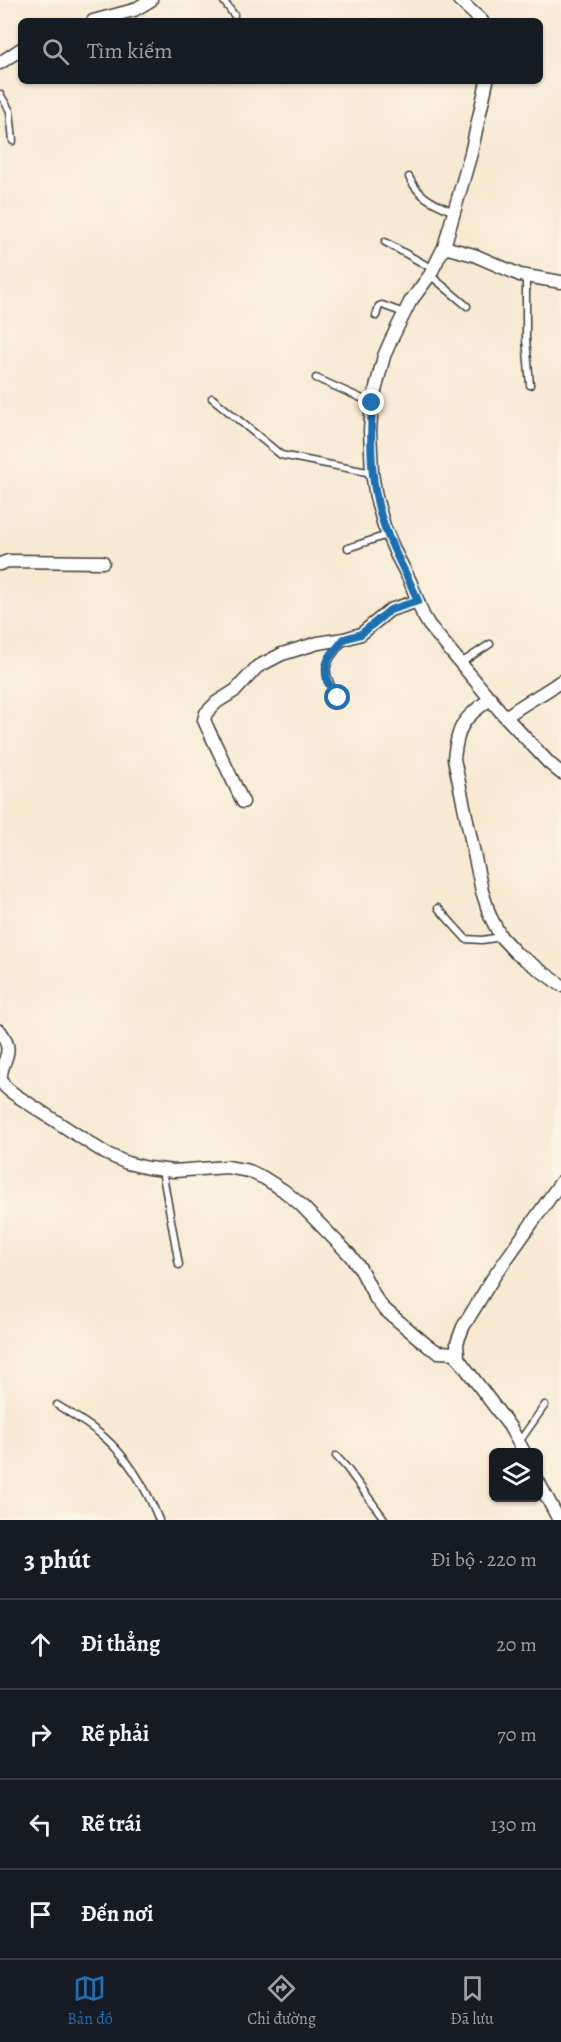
<!DOCTYPE html>
<html lang="vi">
<head>
<meta charset="utf-8">
<style>
  :root { --surface:#171b24; --page:#242831; --text:#f1f3f6; --muted:#9ea1a6; --line:#363941; --accent:#1f6fb2 }
  body { margin:0; font-family:Alegreya,serif; background:var(--page); color:var(--text) }
  .controls { position:absolute; right:18px; bottom:18px; display:grid; overflow:hidden; border-radius:9px; box-shadow:0 2px 4px #0004 }
  .controls button { width:54px; height:54px; display:grid; place-items:center; padding:0; border:0; border-bottom:2px solid var(--line); background:var(--surface); color:var(--text); font:30px sans-serif }
  .stop { position:absolute; width:18px; height:18px; margin:-14px; border:4px solid #1f6fb2; border-radius:50%; background:#fff }
  .stop.end { background:#1f6fb2; border-color:#fff; box-shadow:0 2px 6px #0008 }
  .list { margin:0; padding:0; list-style:none }
  h2 { display:flex; justify-content:space-between; align-items:center; height:78px; margin:0; padding:0 24px; font-size:26px }
  h2 small { font-size:20px; font-weight:400; color:var(--muted) }
  .list li { display:grid; grid-template-columns:39px 1fr auto; gap:18px; align-items:center; box-sizing:border-box; height:90px; padding:0 24px; border-top:2px solid var(--line) }
  .list b { display:block; font-size:22px; white-space:nowrap }
  .list em { font-size:20px; font-style:normal; color:var(--muted) }
  .icon { flex:none; width:33px; height:33px; fill:none; stroke:currentColor; stroke-width:2; stroke-linecap:round; stroke-linejoin:round }
  .map { position:relative; flex:none; width:561px; height:1520px; overflow:hidden }
  .search { position:absolute; background:var(--surface); box-shadow:0 2px 4px #0004; left:18px; right:18px; top:18px; height:66px; display:flex; align-items:center; gap:15px; box-sizing:border-box; padding:0 21px; border-radius:9px; color:var(--muted); font-size:22px }
  .sheet { height:438px; background:var(--surface) }
  nav { display:flex; justify-content:space-around; align-items:center; box-sizing:border-box; height:84px; border-top:2px solid var(--line); background:var(--surface); font-size:16px; color:var(--muted) }
  nav a { display:grid; justify-items:center; gap:3px }
  nav .on { color:var(--accent) }
  .map>svg:first-child { display:block }
</style>
</head>
<body>
<div class="map">
<svg width="561" height="1520" viewBox="0 0 561 1520">
  <rect width="100%" height="100%" fill="#fcf5e5"/>
  <filter id="ink" filterUnits="userSpaceOnUse"><feTurbulence type="fractalNoise" baseFrequency=".0167" numOctaves="2"/><feDisplacementMap in="SourceGraphic" scale="12" xChannelSelector="R" yChannelSelector="G"/><feConvolveMatrix kernelMatrix="1 2 1 2 8 2 1 2 1" color-interpolation-filters="sRGB"/></filter>
  <filter id="wash" filterUnits="userSpaceOnUse"><feTurbulence type="fractalNoise" baseFrequency=".008" numOctaves="4" result="noise"/><feDisplacementMap in="SourceGraphic" scale="24" xChannelSelector="R" yChannelSelector="G"/><feGaussianBlur stdDeviation="1.35" result="paint"/><feColorMatrix in="noise" values="0 0 0 0 0 0 0 0 0 0 0 0 0 0 0 0 0 1.4 0 .05"/><feComposite in="paint" operator="in"/></filter>
  <g filter="url(#wash)">
    <rect width="100%" height="100%" fill="#f7e9d2"/>
  </g>
  <g filter="url(#ink)">
    <g fill="none" stroke-linecap="round" stroke-linejoin="round">
      <g stroke="#3d3b37" stroke-width="9">
        <path id="lane" d="M 223,0 L 234,15
          M 0,94 L 10,111 L 13,141
          M 409,177 C 419,198 434,203 454,212
          M 385,242 L 433,269
          M 430,275 L 467,306
          M 526,277 L 526,339 L 530,385
          M 376,316 L 379,306 L 382,305 L 404,313
          M 316,378 L 372,403
          M 212,398 L 281,455 L 372,473
          M 348,548 L 387,535
          M 461,663 L 490,644
          M 338,698 C 320,670 324,664 344,640
          M 438,908 L 466,939 L 482,940 L 501,937
          M 162,1170 L 179,1265
          M 57,1405 C 73,1415 90,1425 104,1437 C 129,1459 147,1490 159,1520
          M 519,1442 L 545,1405
          M 336,1456 L 346,1467 L 385,1520"/>
      </g>
      <g stroke="#3d3b37" stroke-width="15">
        <path id="street" d="M 459,0 L 482,21
          M 93,21 L 134,10 L 151,0
          M 0,63 L 21,49
          M 487,81 L 471,153 L 444,247 L 430,275 L 410,302 L 392,338 L 384,356 L 372,403 L 370,431 L 372,473 L 376,497 L 384,526 L 396,554 L 410,581 L 423,615 L 429,625 L 501,712 L 549,763 L 561,773
          M 444,247 L 474,255 L 520,275 L 561,282
          M 0,564 L 8,561 L 103,562
          M 491,698 C 464,719 458,723 454,759 L 482,891 L 490,916 L 501,937 L 516,953 L 561,985
          M 506,717 C 523,703 544,694 561,681
          M 243,802 L 208,729 L 204,720 L 206,713 L 217,702 L 236,690 L 257,667 L 282,654 L 318,643 L 344,639 L 361,634 L 390,610 L 418,601
          M 0,1031 C 17,1054 0,1060 1,1078 C 1,1085 9,1090 14,1094 L 105,1153 L 127,1163 L 148,1168 L 174,1171 L 227,1167 L 249,1171 L 264,1178 L 283,1190 L 300,1204 L 349,1254 L 360,1268 L 376,1299 L 383,1308 L 428,1346 L 438,1352 L 458,1353
          M 524,1452 L 510,1427 L 458,1358 L 457,1343 L 463,1327 L 493,1278 L 561,1182
          M 538,1481 L 559,1520"/>
      </g>
      <use href="#lane" stroke="#fff" stroke-width="6"/>
      <use href="#street" stroke="#fff" stroke-width="12"/>
    </g>
  </g>
  <g fill="none" stroke-linecap="round" stroke-linejoin="round" filter="url(#ink)">
    <path stroke="#1f6fb2" stroke-width="8" d="M 338,698 L 327,681 L 326,668 L 329,658 L 344,639 L 361,634 L 390,610 L 418,601 C 408,576 394,553 385,528 C 370,488 370,445 372,403"/>
  </g>
</svg>
<div class="controls">
<button><svg class="icon" aria-label="layers" viewBox="0 0 24 24"><path d="M12 4l9 5-9 5-9-5zM3 14l9 5 9-5"/></svg></button>
</div>
<div class="stop" style="left:338px;top:698px"></div>
<div class="stop end" style="left:372px;top:403px"></div>
<div class="search"><svg class="icon" aria-label="search" viewBox="0 0 24 24"><circle cx="10" cy="10" r="6"/><path d="M15 15l6 6"/></svg>Tìm kiếm</div>
</div>
<section class="sheet">
<h2>3 phút<small>Đi bộ · 220 m</small></h2>
<ul class="list">
<li><svg class="icon" aria-label="ahead" viewBox="0 0 24 24"><path d="M12 20V5M6 11l6-6 6 6"/></svg><div><b>Đi thẳng</b></div><em>20 m</em></li>
<li><svg class="icon" aria-label="right" viewBox="0 0 24 24"><path d="M7 20v-9h11M14 6l5 5-5 5"/></svg><div><b>Rẽ phải</b></div><em>70 m</em></li>
<li><svg class="icon" aria-label="left" viewBox="0 0 24 24"><path d="M17 20v-9H6M10 6l-5 5 5 5"/></svg><div><b>Rẽ trái</b></div><em>130 m</em></li>
<li><svg class="icon" aria-label="arrive" viewBox="0 0 24 24"><path d="M6 21V4h12l-3 4 3 4H6"/></svg><div><b>Đến nơi</b></div></li>
</ul>
</section>
<nav>
<a class="on"><svg class="icon" aria-label="map" viewBox="0 0 24 24"><path d="M3 6l6-2 6 2 6-2v14l-6 2-6-2-6 2zM9 4v14M15 6v14"/></svg>Bản đồ</a>
<a><svg class="icon" aria-label="directions" viewBox="0 0 24 24"><path d="M12 3l9 9-9 9-9-9zM9 14v-3h6M13 9l2 2-2 2"/></svg>Chỉ đường</a>
<a><svg class="icon" aria-label="saved" viewBox="0 0 24 24"><path d="M7 4h10v16l-5-4-5 4z"/></svg>Đã lưu</a>
</nav>
</body>
</html>
